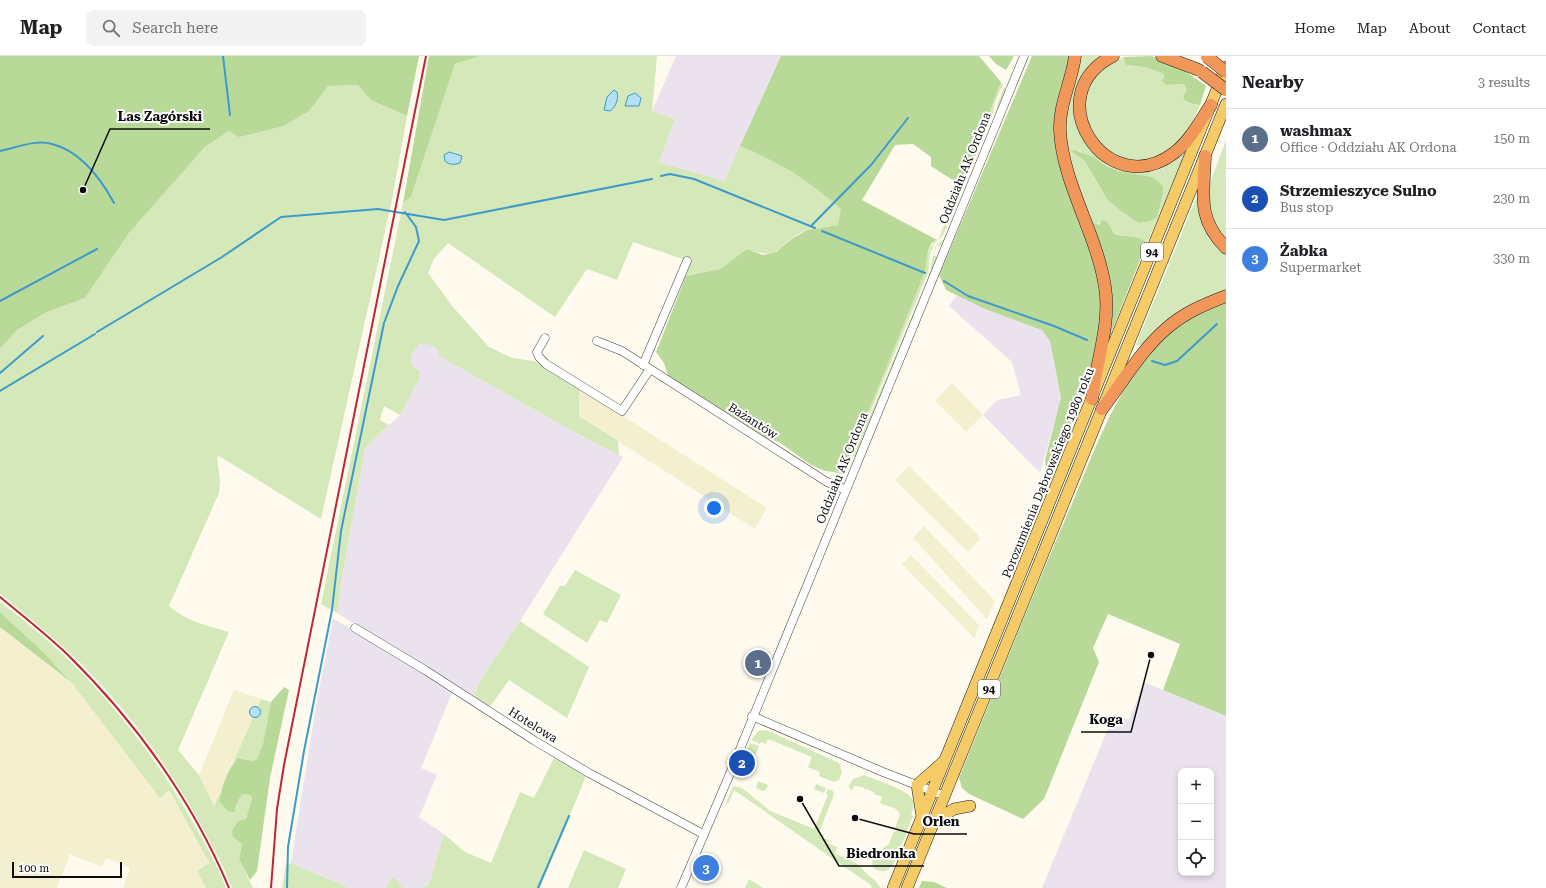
<!DOCTYPE html>
<html lang="en">
<head>
<meta charset="utf-8">
<style>
  :root { --surface:#fff; --page:#f2f2f2; --text:#202124; --muted:#757577; --line:#e0e0e0; --accent:#d93025 }
  body { margin:0; font-family:"Roboto Serif",serif; background:var(--page); color:var(--text) }
  .controls { position:absolute; right:12px; bottom:12px; display:grid; overflow:hidden; border-radius:8px; box-shadow:0 2px 6px #0003 }
  .controls button { width:36px; height:36px; display:grid; place-items:center; padding:0; border:0; border-bottom:1px solid var(--line); background:var(--surface); color:var(--text); font:20px sans-serif }
  .scale { position:absolute; left:12px; bottom:10px; width:110px; box-sizing:border-box; padding-left:4px; border:2px solid #0d0d0d; border-top:0; font-size:11px; line-height:14px; white-space:nowrap; color:#0d0d0d; -webkit-text-stroke:3px #fff; paint-order:stroke }
  .you { position:absolute; left:714px; top:452px; width:14px; height:14px; margin:-10px; border:3px solid #fff; border-radius:50%; background:#1a73e8; box-shadow:0 0 0 6px #1a73e833 }
  .badge { display:grid; place-items:center; width:26px; height:26px; border-radius:50%; background:var(--accent); color:#fff; font-size:13px; font-weight:700 }
  .pin { position:absolute; translate:-50% -50%; border:2px solid #fff; box-shadow:0 1px 4px #0006 }
  .list { margin:0; padding:0; list-style:none }
  h2 { display:flex; justify-content:space-between; align-items:center; height:52px; margin:0; padding:0 16px; font-size:17px }
  h2 small { font-size:13px; font-weight:400; color:var(--muted) }
  .list li { display:grid; grid-template-columns:26px 1fr auto; gap:12px; align-items:center; box-sizing:border-box; height:60px; padding:0 16px; border-top:1px solid var(--line) }
  .list b { display:block; font-size:15px; white-space:nowrap }
  .list p { margin:0; font-size:13px; white-space:nowrap; color:var(--muted) }
  .list em { font-size:13px; font-style:normal; color:var(--muted) }
  .icon { flex:none; width:22px; height:22px; fill:none; stroke:currentColor; stroke-width:2; stroke-linecap:round; stroke-linejoin:round }
  .map { position:relative; flex:none; width:1226px; height:832px; overflow:hidden }
  header { display:flex; align-items:center; gap:24px; box-sizing:border-box; height:56px; padding:0 20px; background:var(--surface); border-bottom:1px solid var(--line) }
  header strong { font-size:19px }
  nav { display:flex; gap:22px; margin-inline-start:auto; font-size:14px }
  .search { width:280px; height:36px; background:var(--page); display:flex; align-items:center; gap:10px; box-sizing:border-box; padding:0 14px; border-radius:8px; color:var(--muted); font-size:15px }
  main { display:flex }
  aside { flex:1; background:var(--surface) }
  .map>svg:first-child { display:block }
</style>
</head>
<body>
<header>
<strong>Map</strong>
<div class="search"><svg class="icon" aria-label="search" viewBox="0 0 24 24"><circle cx="10" cy="10" r="6"/><path d="M15 15l6 6"/></svg>Search here</div>
<nav><a>Home</a><a>Map</a><a>About</a><a>Contact</a></nav>
</header>
<main>
<div class="map">
<svg width="1226" height="832" viewBox="0 0 1226 832">
  <rect width="100%" height="100%" fill="#fffaee"/>
  <path fill="#eae2ec" fill-rule="evenodd" d="M 676,0 L 781,0 L 724,125 L 659,106 L 675,63 L 652,55 Z
    M 957,239 L 985,253 L 1043,274 L 1050,285 L 1061,343 L 1040,417 L 983,359 L 997,344 L 1021,339 L 1012,306 L 949,250 Z
    M 426,286 L 436,292 L 439,296 L 439,300 L 576,377 L 623,401 L 520,565 L 481,623 L 474,640 L 337,557 L 343,516 L 365,392 L 400,359 L 418,325 L 420,316 L 412,309 L 411,301 L 416,290 Z
    M 333,563 L 360,577 L 452,637 L 421,712 L 437,719 L 419,761 L 444,778 L 429,828 L 423,832 L 403,832 L 393,821 L 386,832 L 349,832 L 291,807 L 317,644 Z
    M 1144,626 L 1226,660 L 1226,832 L 1042,832 L 1114,658 L 1129,664 ZM 1181,715 L 1211,715 L 1211,817 L 1181,817 Z"/>
  <path fill="#f4efcf" d="M 952,327 L 983,359 L 966,376 L 935,345 Z
    M 579,332 L 767,452 L 755,473 L 579,360 Z
    M 909,410 L 981,482 L 968,496 L 895,424 Z
    M 924,470 L 995,545 L 987,563 L 913,482 Z
    M 911,499 L 980,570 L 974,582 L 902,508 Z
    M 0,571 L 71,626 L 160,742 L 169,734 L 209,808 L 197,815 L 206,832 L 123,832 L 130,812 L 106,802 L 102,811 L 70,798 L 57,832 L 0,832 Z
    M 234,634 L 261,643 L 214,750 L 199,719 Z"/>
  <path fill="#d4e8b9" fill-rule="evenodd" d="M 480,0 L 657,0 L 652,55 L 675,63 L 659,106 L 724,125 L 740,90 L 769,102 L 814,129 L 842,153 L 838,169 C 828,171 817,171 807,174 C 778,184 785,207 747,193 L 720,213 L 686,220 L 691,206 L 633,186 L 617,224 L 587,213 L 555,261 L 448,187 L 434,203 L 428,217 L 453,251 L 489,291 L 513,302 L 534,305 L 579,332 L 579,360 L 618,385 L 619,399 L 576,377 L 439,300 C 439,295 437,292 432,290 C 421,283 415,290 411,301 L 412,309 L 420,316 L 418,325 L 400,359 L 384,350 L 380,364 L 389,369 L 365,392 L 343,516 L 337,557 L 321,548 L 403,147 L 411,141 L 455,8 Z
    M 1079,0 L 1103,0 C 1092,9 1083,17 1078,31 C 1074,39 1075,46 1075,55 C 1078,95 1117,126 1158,114 C 1170,110 1180,99 1189,90 L 1144,194 L 1146,186 C 1139,179 1123,181 1114,178 L 1107,165 L 1102,165 L 1097,169 L 1093,167 C 1077,129 1059,89 1067,48 C 1070,32 1075,16 1079,0 ZM 1077,94 L 1119,115 L 1152,121 L 1117,152 L 1107,143 L 1084,104 L 1072,95 Z
    M 1123,1 L 1126,9 L 1144,11 L 1162,17 L 1164,19 L 1162,23 L 1166,29 L 1184,28 L 1187,34 L 1183,41 L 1187,47 L 1200,49 C 1185,89 1151,121 1107,96 C 1101,93 1097,84 1094,79 C 1091,76 1088,72 1086,69 C 1082,60 1085,33 1091,24 C 1099,14 1112,6 1123,1 Z
    M 1001,26 L 1003,28 L 995,46 L 993,57 L 960,138 L 953,137 L 958,128 L 962,130 Z
    M 358,29 L 371,44 L 407,60 L 392,144 L 321,463 L 219,400 L 217,401 L 220,425 L 219,437 L 169,550 C 186,565 208,570 229,576 L 178,694 L 199,719 L 214,750 L 221,735 L 219,745 L 235,756 L 236,749 L 242,738 L 250,739 L 252,742 L 246,763 L 233,781 L 242,788 L 239,803 L 253,832 L 232,832 C 224,810 212,790 201,769 C 167,706 122,646 69,596 C 47,576 23,557 0,537 L 0,293 L 17,274 L 47,256 L 85,242 L 129,177 L 205,91 L 229,75 L 309,55 L 328,30 Z
    M 1005,30 L 1005,36 L 963,139 L 996,58 L 998,46 Z
    M 1226,84 L 1226,187 L 1210,165 L 1207,135 Z
    M 1199,135 C 1200,162 1201,183 1226,199 L 1226,234 L 1193,248 L 1142,290 L 1136,289 Z
    M 944,169 L 947,170 L 943,179 L 934,188 L 930,198 L 928,217 L 857,388 L 848,404 L 925,216 C 927,203 926,193 937,184 C 941,181 942,173 944,169 Z
    M 949,171 L 942,190 L 937,189 L 933,199 L 938,201 L 855,401 L 853,400 L 930,217 L 933,199 L 936,189 L 943,184 Z
    M 845,413 L 839,428 L 837,427 L 837,420 L 834,416 Z
    M 575,514 L 621,539 L 607,567 L 600,564 L 587,587 L 543,558 L 560,530 L 565,530 Z
    M 0,546 C 81,605 146,683 195,770 C 206,790 218,810 226,832 L 206,832 L 197,815 L 209,807 L 169,734 L 160,742 L 71,626 L 40,593 L 0,556 Z
    M 520,565 L 589,611 L 567,662 L 509,624 L 489,652 L 474,640 L 481,623 Z
    M 261,643 L 271,646 L 263,688 L 257,703 L 253,705 L 238,702 L 233,707 Z
    M 766,674 L 839,707 L 842,716 L 839,724 L 834,726 L 819,720 L 820,716 L 808,711 L 812,701 L 768,683 L 766,688 L 761,686 L 760,688 L 751,684 L 758,675 Z
    M 750,687 L 759,690 L 746,721 L 741,718 L 740,713 Z
    M 554,702 L 586,720 L 540,832 L 423,832 L 429,828 L 444,778 L 465,796 L 491,807 L 520,736 L 534,742 Z
    M 864,719 C 875,724 907,733 912,743 C 915,749 913,753 911,758 L 913,760 L 894,807 C 889,814 884,818 875,813 C 870,808 872,802 876,797 L 881,801 L 883,797 L 877,796 L 889,788 L 894,775 L 896,776 L 897,773 L 895,772 L 900,758 L 896,753 L 880,747 L 882,741 L 874,738 L 874,736 L 866,733 L 865,734 L 863,731 L 854,730 L 852,734 L 850,733 L 849,730 L 853,723 Z
    M 758,725 L 768,729 L 766,734 L 763,735 L 756,732 Z
    M 816,728 L 826,732 L 824,737 L 814,733 Z
    M 735,730 L 742,732 L 768,753 L 768,754 L 814,773 L 828,739 L 826,738 L 828,733 L 833,735 L 834,738 L 819,777 L 824,779 L 823,782 L 829,784 L 828,787 L 837,791 L 835,798 C 853,805 854,803 867,818 C 872,823 877,824 880,832 L 871,832 L 872,830 L 734,734 L 728,748 L 726,747 L 732,732 Z
    M 584,794 L 626,813 L 618,832 L 568,832 Z
    M 291,807 L 349,832 L 282,832 L 286,809 Z
    M 393,821 L 403,832 L 386,832 Z
    M 749,823 L 763,832 L 745,832 Z"/>
  <path fill="#b9d998" d="M 0,0 L 419,0 L 407,60 L 371,44 L 358,29 L 328,30 L 309,55 L 283,70 L 239,81 L 229,75 L 205,91 L 129,177 L 85,242 L 47,256 L 17,274 L 0,293 Z
    M 429,0 L 480,0 L 455,8 L 411,141 L 403,147 Z
    M 781,0 L 979,0 L 1001,26 L 962,130 L 931,110 L 931,101 L 913,88 L 895,89 L 862,144 L 937,184 C 926,187 927,207 925,216 L 845,413 L 834,416 L 825,415 L 811,409 L 779,386 L 758,379 L 669,323 L 664,307 L 656,296 L 686,220 L 720,213 L 747,193 L 763,199 L 776,196 L 793,182 L 807,174 L 838,169 L 841,153 C 808,124 781,107 740,90 Z
    M 989,0 L 1014,0 L 1006,14 L 996,8 Z
    M 1032,0 L 1070,0 L 1058,53 L 1099,217 L 1102,263 L 1091,317 L 1047,431 L 1045,404 L 1061,342 L 1050,285 L 1042,274 L 985,253 L 946,234 L 939,219 Z
    M 1151,0 C 1172,6 1188,16 1206,30 L 1200,49 C 1193,47 1186,49 1183,41 L 1187,34 L 1184,28 L 1166,29 L 1162,25 L 1164,19 L 1162,17 L 1144,11 L 1126,9 L 1123,1 Z
    M 1075,94 L 1093,101 L 1107,110 L 1119,115 L 1152,121 L 1163,130 L 1163,137 L 1157,161 L 1150,165 L 1139,167 L 1117,152 L 1107,143 L 1084,104 L 1071,95 Z
    M 1102,164 L 1107,165 L 1114,178 C 1123,181 1139,179 1146,186 L 1144,194 L 1107,287 C 1109,276 1112,265 1112,253 C 1114,224 1101,194 1093,167 L 1099,169 Z
    M 1226,245 L 1226,660 L 1163,634 L 1180,588 L 1108,558 L 1093,592 L 1099,606 L 1044,743 L 1023,763 L 969,738 L 962,732 L 959,722 C 996,631 1032,540 1071,450 C 1093,398 1113,342 1149,297 C 1170,272 1197,258 1226,245 Z
    M 0,556 L 40,593 L 71,626 L 0,571 Z
    M 284,631 L 289,634 L 270,722 L 257,815 L 250,824 L 239,803 L 242,788 L 233,781 L 232,775 L 238,765 L 246,763 L 252,742 L 250,739 L 242,738 L 236,749 L 235,756 L 228,755 L 219,745 C 222,731 228,712 238,702 L 253,705 L 257,703 L 263,688 L 271,646 Z
    M 922,825 L 934,826 L 947,832 L 919,832 Z"/>
  <path fill="#b4e0f5" stroke="#3d9aca" d="M 614,34 L 617,36 C 619,42 616,51 610,55 L 604,54 L 607,41 Z
    M 635,37 L 641,42 L 639,50 L 625,50 L 628,40 Z
    M 449,96 L 462,100 L 460,107 C 455,109 449,109 445,105 L 444,99 Z
    M249.5 656a5.5 5.5 0 1 1 11 0a5.5 5.5 0 1 1-11 0Z"/>
  <g fill="none" stroke-linecap="round" stroke-linejoin="round">
    <path stroke="#3d9aca" stroke-width="2" d="M 223,0 L 230,59
      M 0,95 C 16,92 36,83 52,88 C 80,95 101,123 114,147
      M 661,120 L 670,118 L 694,123 L 815,172
      M 811,170 L 871,109 L 908,62
      M 822,175 L 925,217
      M 944,225 L 968,240 L 1054,270 L 1087,284
      M 0,245 L 97,193
      M 97,276 L 222,201 L 281,161 L 378,153 L 444,164 L 652,123
      M 1152,305 L 1165,309 L 1177,305 L 1217,268
      M 0,317 L 43,280
      M 0,335 L 95,278
      M 287,832 L 288,791 L 304,695 L 332,554 L 341,475 L 384,267 L 398,230 L 419,185 L 416,171 L 405,156
      M 538,832 L 569,760"/>
    <g stroke="#404040" stroke-width="9">
      <path id="minor" d="M 545,282 L 537,296 L 539,301 L 546,308 L 622,355 L 650,313
        M 597,285 L 622,295 L 827,426 L 846,434
        M 643,309 L 687,205
        M 355,572 L 425,614 L 535,685 L 589,717 L 703,778
        M 752,660 L 883,716 L 945,740
        M 681,832 L 729,720 L 1024,0"/>
    </g>
    <g stroke="#1e1e1e" stroke-width="12">
      <path id="major" d="M 922,761 L 917,729 L 942,707
        M 935,765 L 954,753 L 970,750
        M 893,832 L 1226,11
        M 907,832 L 1226,48"/>
    </g>
    <g stroke="#1e1e1e" stroke-width="13">
      <path id="highway" d="M 1075,0 C 1072,25 1059,48 1060,74 C 1062,126 1097,178 1105,231 C 1111,268 1096,306 1092,343
        M 1113,0 C 1036,39 1107,148 1174,97 C 1190,85 1200,65 1211,49
        M 1162,0 L 1199,14
        M 1205,100 C 1204,138 1196,162 1226,192
        M 1102,353 C 1123,326 1141,294 1167,272 C 1184,257 1205,248 1226,240"/>
    </g>
    <use href="#minor" stroke="#fff" stroke-width="8"/>
    <use href="#major" stroke="#f5cb68" stroke-width="11"/>
    <use href="#highway" stroke="#f1975a" stroke-width="12"/>
    <path stroke="#ba2838" stroke-width="2" d="M 0,541 C 23,560 46,578 67,598 C 135,665 192,744 229,832
      M 271,832 L 277,753 L 284,709 L 426,0"/>
    <g stroke="#1e1e1e" stroke-width="13" stroke-linecap="butt">
      <path id="highway-bridge" d="M 1207,1 L 1226,16
        M 1202,16 L 1226,34"/>
    </g>
    <use href="#highway-bridge" stroke="#f1975a" stroke-width="12"/>
  </g>
  <g text-anchor="middle" stroke-width="4" stroke-linejoin="round" paint-order="stroke">
    <g fill="#fff" stroke="#565656" stroke-width="1">
      <rect x="1141" y="187" width="22" height="18" rx="3"/>
      <rect x="978" y="624" width="22" height="18" rx="3"/>
    </g>
    <g font-size="11" font-weight="bold" fill="#0d0d0d">
      <text x="1152" y="200">94</text>
      <text x="989" y="637">94</text>
    </g>
    <g font-size="12" fill="#0d0d0d" stroke="#fff">
      <text transform="translate(965 112) rotate(-68)" y="4">Oddziału AK Ordona</text>
      <text transform="translate(753 365) rotate(32)" y="4">Bażantów</text>
      <text transform="translate(842 412) rotate(-68)" y="4">Oddziału AK Ordona</text>
      <text transform="translate(1048 417) rotate(-68)" y="4">Porozumienia Dąbrowskiego 1980 roku</text>
      <text transform="translate(533 669) rotate(32)" y="4">Hotelowa</text>
    </g>
  </g>
  <path fill="none" stroke="#0d0d0d" stroke-width="1.5" d="M83 134L110 73H210M1151 599L1131 676H1081M855 762L914 778H967M800 743L839 810H924"/>
  <g fill="#0d0d0d" stroke="#fff" stroke-width="1.5">
    <circle cx="83" cy="134" r="4"/>
    <circle cx="1151" cy="599" r="4"/>
    <circle cx="855" cy="762" r="4"/>
    <circle cx="800" cy="743" r="4"/>
  </g>
  <g font-size="13" text-anchor="middle" font-weight="bold" fill="#0d0d0d" stroke="#fff" stroke-width="4" stroke-linejoin="round" paint-order="stroke">
    <text x="160" y="65">Las Zagórski</text>
    <text x="1106" y="668">Koga</text>
    <text x="941" y="770">Orlen</text>
    <text x="881" y="802">Biedronka</text>
  </g>
</svg>
<div class="controls">
<button>+</button>
<button>−</button>
<button><svg class="icon" aria-label="locate" viewBox="0 0 24 24"><circle cx="12" cy="12" r="6"/><path d="M12 2v4M12 18v4M2 12h4M18 12h4"/></svg></button>
</div>
<div class="scale">100 m</div>
<div class="you"></div>
<div class="pin badge" style="left:758px;top:607px;background:#5c6f8a">1</div>
<div class="pin badge" style="left:742px;top:707px;background:#1a4fb4">2</div>
<div class="pin badge" style="left:706px;top:812px;background:#3f7fe0">3</div>
</div>
<aside>
<h2>Nearby<small>3 results</small></h2>
<ul class="list">
<li><span class="badge" style="background:#5c6f8a">1</span><div><b>washmax</b><p>Office · Oddziału AK Ordona</p></div><em>150 m</em></li>
<li><span class="badge" style="background:#1a4fb4">2</span><div><b>Strzemieszyce Sulno</b><p>Bus stop</p></div><em>230 m</em></li>
<li><span class="badge" style="background:#3f7fe0">3</span><div><b>Żabka</b><p>Supermarket</p></div><em>330 m</em></li>
</ul>
</aside>
</main>
</body>
</html>
